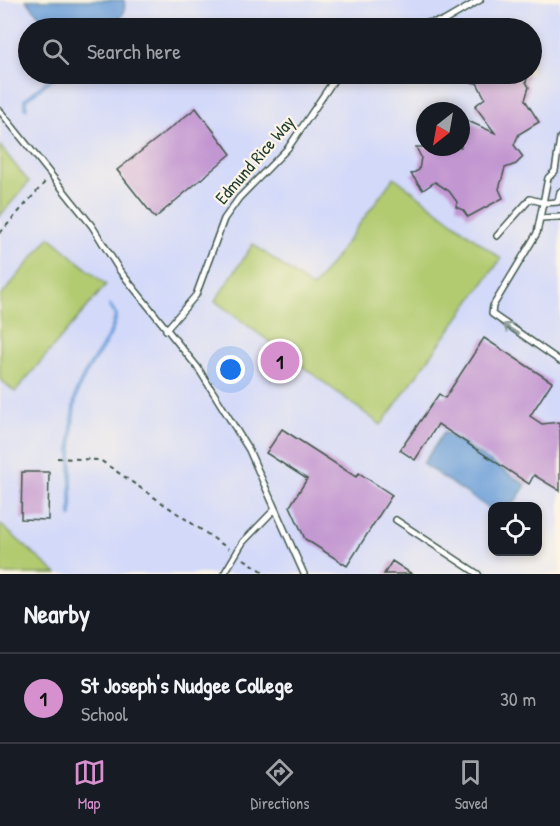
<!DOCTYPE html>
<html lang="en">
<head>
<meta charset="utf-8">
<style>
  :root { --surface:#171b24; --page:#20242c; --text:#f1f3f6; --muted:#9ea1a6; --line:#363941; --accent:#d690ce }
  body { margin:0; font-family:"Patrick Hand",sans-serif; background:var(--page); color:var(--text) }
  .controls { position:absolute; right:18px; bottom:18px; display:grid; overflow:hidden; border-radius:12px; box-shadow:0 3px 9px #0003 }
  .controls button { width:54px; height:54px; display:grid; place-items:center; padding:0; border:0; border-bottom:2px solid var(--line); background:var(--surface); color:var(--text); font:30px sans-serif }
  .compass { position:absolute; left:416px; top:102px; width:54px; height:54px; border-radius:50%; background:var(--surface); box-shadow:0 3px 9px #0003; rotate:211deg }
  .you { position:absolute; left:231px; top:370px; width:21px; height:21px; margin:-15px; border:4px solid #fff; border-radius:50%; background:#1a73e8; box-shadow:0 0 0 9px #1a73e833 }
  .badge { display:grid; place-items:center; width:39px; height:39px; border-radius:50%; background:var(--accent); color:#111; font-size:20px; font-weight:700 }
  .pin { position:absolute; translate:-50% -50%; border:3px solid #fff; box-shadow:0 2px 6px #0006 }
  .list { margin:0; padding:0; list-style:none }
  h2 { display:flex; justify-content:space-between; align-items:center; height:78px; margin:0; padding:0 24px; font-size:26px }
  h2 small { font-size:20px; font-weight:400; color:var(--muted) }
  .list li { display:grid; grid-template-columns:39px 1fr auto; gap:18px; align-items:center; box-sizing:border-box; height:90px; padding:0 24px; border-top:2px solid var(--line) }
  .list b { display:block; font-size:22px; white-space:nowrap }
  .list p { margin:0; font-size:20px; white-space:nowrap; color:var(--muted) }
  .list em { font-size:20px; font-style:normal; color:var(--muted) }
  .icon { flex:none; width:33px; height:33px; fill:none; stroke:currentColor; stroke-width:2; stroke-linecap:round; stroke-linejoin:round }
  .map { position:relative; flex:none; width:560px; height:574px; overflow:hidden }
  .search { position:absolute; background:var(--surface); box-shadow:0 3px 9px #0003; left:18px; right:18px; top:18px; height:66px; display:flex; align-items:center; gap:15px; box-sizing:border-box; padding:0 21px; border-radius:33px; color:var(--muted); font-size:22px }
  .sheet { height:168px; background:var(--surface) }
  nav { display:flex; justify-content:space-around; align-items:center; box-sizing:border-box; height:84px; border-top:2px solid var(--line); background:var(--surface); font-size:16px; color:var(--muted) }
  nav a { display:grid; justify-items:center; gap:3px }
  nav .on { color:var(--accent) }
  .map>svg:first-child { display:block }
</style>
</head>
<body>
<div class="map">
<svg width="560" height="574" viewBox="0 0 560 574">
  <rect width="100%" height="100%" fill="#fcf5e5"/>
  <filter id="ink" filterUnits="userSpaceOnUse"><feTurbulence type="fractalNoise" baseFrequency=".0167" numOctaves="2"/><feDisplacementMap in="SourceGraphic" scale="12" xChannelSelector="R" yChannelSelector="G"/><feConvolveMatrix kernelMatrix="1 2 1 2 8 2 1 2 1" color-interpolation-filters="sRGB"/></filter>
  <filter id="wash" filterUnits="userSpaceOnUse"><feTurbulence type="fractalNoise" baseFrequency=".008" numOctaves="4" result="noise"/><feDisplacementMap in="SourceGraphic" scale="24" xChannelSelector="R" yChannelSelector="G"/><feGaussianBlur stdDeviation="1.35" result="paint"/><feColorMatrix in="noise" values="0 0 0 0 0 0 0 0 0 0 0 0 0 0 0 0 0 1.4 0 .05"/><feComposite in="paint" operator="in"/></filter>
  <g filter="url(#wash)">
    <rect width="100%" height="100%" fill="#f8ead3"/>
    <path fill="#d3d9f9" fill-rule="evenodd" d="M 0,0 L 560,0 L 560,574 L 57,574 L 0,524 L 0,216 L 29,182 L 0,146 ZM 28,28 L 532,28 L 532,74 L 28,74 ZM 425,111 L 461,111 L 461,147 L 425,147 ZM 492,506 L 538,506 L 538,552 L 492,552 Z"/>
    <path fill="#b2cb71" stroke="#688452" stroke-width="1.5" d="M 0,146 L 29,182 L 0,216 Z
      M 394,177 L 501,259 L 381,425 L 215,301 L 253,244 L 313,288 Z
      M 50,237 L 106,285 L 15,392 L 0,379 L 0,297 Z
      M 0,524 L 57,574 L 0,574 Z"/>
    <path fill="#6fa1da" stroke="#476f87" stroke-width="1.5" d="M 26,0 L 124,0 C 132,36 71,29 50,28 Z
      M 444,432 L 526,485 L 512,506 L 492,506 L 492,510 L 423,464 Z"/>
    <g fill="none" stroke-linecap="round" stroke-linejoin="round">
      <path stroke="#6fa1da" stroke-width="4" d="M 26,108 L 25,100 L 57,74
        M 71,516 C 72,483 68,418 78,389 C 87,362 111,345 116,315 L 110,306"/>
    </g>
    <g id="blocks">
      <path fill="#c296d1" d="M 452,74 L 528,74 L 526,82 L 529,87 L 525,100 L 539,122 L 519,134 L 514,145 L 523,157 L 516,164 L 505,168 L 499,189 L 503,198 L 468,217 L 463,210 L 456,207 L 457,202 L 449,191 L 435,182 L 423,190 L 411,174 L 419,170 L 421,157 L 416,147 L 461,147 L 461,118 L 495,133 L 475,106 L 485,98 L 477,83 L 452,79 Z
        M 196,108 L 231,154 L 155,218 L 117,170 Z
        M 484,338 L 552,382 L 530,416 L 542,424 L 560,422 L 560,491 L 534,475 L 529,484 L 438,424 L 415,460 L 400,450 L 439,394 L 445,398 Z
        M 282,429 L 356,477 L 359,473 L 392,495 L 347,566 L 305,539 L 290,506 L 307,479 L 266,453 Z
        M 22,472 L 49,472 L 48,520 L 21,519 Z
        M 392,561 L 412,574 L 384,574 Z"/>
    </g>
  </g>
  <g filter="url(#ink)">
    <use href="#blocks" fill-opacity="0" stroke="#40574c" stroke-width="1.5"/>
    <g fill="none" stroke-linecap="round" stroke-linejoin="round">
      <g stroke="#40574c" stroke-width="8">
        <path id="service" d="M 383,28 L 444,21 L 480,0
          M 0,111 L 92,226 L 120,271 L 198,368 L 249,450 L 304,574
          M 560,138 L 555,171 L 548,178 L 537,233 L 493,306 L 492,314 L 560,361
          M 541,218 L 560,217
          M 497,236 L 530,199 L 545,203 L 558,202 L 560,192
          M 166,330 L 196,295 L 224,219 L 239,198 L 288,148 L 338,74
          M 396,520 L 478,574
          M 224,574 L 243,542 L 275,509"/>
      </g>
      <path stroke="#40574c" stroke-width="2" stroke-dasharray="4.5 4.5" stroke-linecap="butt" d="M 0,233 L 46,181
        M 57,458 L 100,460 L 229,549
        M 244,559 L 267,574"/>
      <use href="#service" stroke="#fff" stroke-width="5"/>
    </g>
    <defs><path id="oneway-shaft" d="M-6 0H5M1.5-3L5.5 0L1.5 3" fill="none" stroke-width="1.6" stroke-linecap="round" stroke-linejoin="round" transform="scale(1.5)"/></defs>
    <use stroke="#8f9e9a" href="#oneway-shaft" transform="translate(511 329) rotate(-147)"/>
  </g>
  <g text-anchor="middle" stroke-width="4.5" stroke-linejoin="round" paint-order="stroke">
    <g font-size="18" fill="#1f3d34" stroke="#fcf5e5">
      <text transform="translate(255 160) rotate(-49)" y="6">Edmund Rice Way</text>
    </g>
  </g>
</svg>
<div class="controls">
<button><svg class="icon" aria-label="locate" viewBox="0 0 24 24"><circle cx="12" cy="12" r="6"/><path d="M12 2v4M12 18v4M2 12h4M18 12h4"/></svg></button>
</div>
<svg class="compass" viewBox="-18 -18 36 36"><path d="M0-13l5 13h-10z" fill="#e53935"/><path d="M0 13l5-13h-10z" fill="#9ea1a6"/></svg>
<div class="you"></div>
<div class="pin badge" style="left:280px;top:361px">1</div>
<div class="search"><svg class="icon" aria-label="search" viewBox="0 0 24 24"><circle cx="10" cy="10" r="6"/><path d="M15 15l6 6"/></svg>Search here</div>
</div>
<section class="sheet">
<h2>Nearby<small></small></h2>
<ul class="list">
<li><span class="badge">1</span><div><b>St Joseph's Nudgee College</b><p>School</p></div><em>30 m</em></li>
</ul>
</section>
<nav>
<a class="on"><svg class="icon" aria-label="map" viewBox="0 0 24 24"><path d="M3 6l6-2 6 2 6-2v14l-6 2-6-2-6 2zM9 4v14M15 6v14"/></svg>Map</a>
<a><svg class="icon" aria-label="directions" viewBox="0 0 24 24"><path d="M12 3l9 9-9 9-9-9zM9 14v-3h6M13 9l2 2-2 2"/></svg>Directions</a>
<a><svg class="icon" aria-label="saved" viewBox="0 0 24 24"><path d="M7 4h10v16l-5-4-5 4z"/></svg>Saved</a>
</nav>
</body>
</html>
